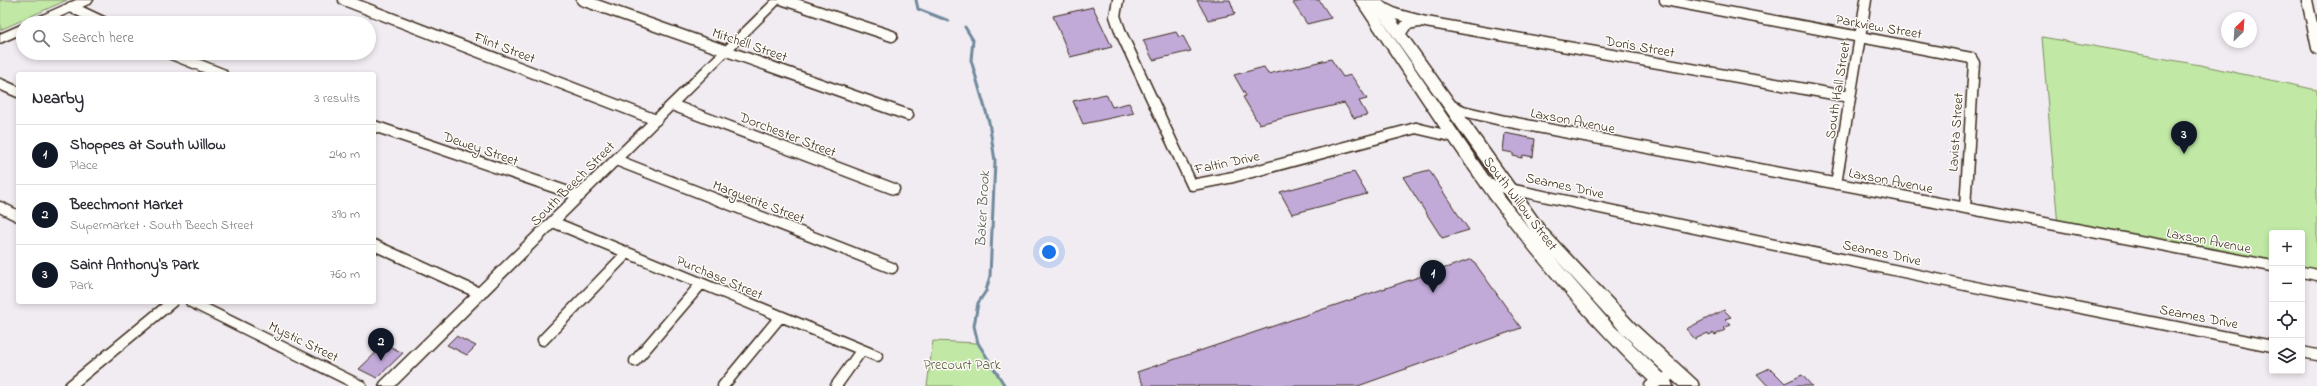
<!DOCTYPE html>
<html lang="en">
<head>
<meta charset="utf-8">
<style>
  :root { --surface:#fff; --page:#f7f7f7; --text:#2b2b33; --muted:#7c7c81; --line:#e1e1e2; --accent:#111827 }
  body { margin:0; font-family:"Indie Flower",sans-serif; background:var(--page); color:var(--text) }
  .controls { position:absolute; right:12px; bottom:12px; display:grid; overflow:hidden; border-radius:4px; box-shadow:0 2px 6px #0003 }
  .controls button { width:36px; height:36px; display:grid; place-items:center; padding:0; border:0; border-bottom:1px solid var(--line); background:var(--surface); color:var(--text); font:20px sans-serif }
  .compass { position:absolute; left:2221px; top:12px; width:36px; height:36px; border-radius:50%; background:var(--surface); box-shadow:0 2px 6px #0003; rotate:25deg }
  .you { position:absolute; left:1049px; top:252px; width:14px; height:14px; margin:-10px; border:3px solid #fff; border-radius:50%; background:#1a73e8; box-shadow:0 0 0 6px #1a73e833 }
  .badge { display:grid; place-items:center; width:26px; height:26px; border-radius:50%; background:var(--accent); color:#fff; font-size:13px; font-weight:700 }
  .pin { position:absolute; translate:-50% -33px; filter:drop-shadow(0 1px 2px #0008) }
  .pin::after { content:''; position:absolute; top:21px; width:14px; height:12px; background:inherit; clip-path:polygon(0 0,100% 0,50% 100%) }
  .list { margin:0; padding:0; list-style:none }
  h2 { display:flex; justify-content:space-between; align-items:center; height:52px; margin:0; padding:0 16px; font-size:17px }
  h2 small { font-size:13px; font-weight:400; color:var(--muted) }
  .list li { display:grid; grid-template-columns:26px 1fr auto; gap:12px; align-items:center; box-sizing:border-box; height:60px; padding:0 16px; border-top:1px solid var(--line) }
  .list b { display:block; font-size:15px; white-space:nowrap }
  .list p { margin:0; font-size:13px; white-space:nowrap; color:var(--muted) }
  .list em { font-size:13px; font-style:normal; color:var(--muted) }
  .icon { flex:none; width:22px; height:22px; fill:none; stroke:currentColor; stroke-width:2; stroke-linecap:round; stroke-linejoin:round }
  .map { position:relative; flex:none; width:2317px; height:386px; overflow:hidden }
  .search { position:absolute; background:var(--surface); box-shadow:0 2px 6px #0003; left:16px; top:16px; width:360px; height:44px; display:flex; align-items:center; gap:10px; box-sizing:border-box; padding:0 14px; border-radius:22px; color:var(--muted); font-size:15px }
  .panel { position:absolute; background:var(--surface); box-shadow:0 2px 6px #0003; left:16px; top:72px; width:360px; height:232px; border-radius:4px }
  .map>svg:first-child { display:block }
</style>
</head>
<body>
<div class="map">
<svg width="2317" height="386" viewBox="0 0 2317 386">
  <rect width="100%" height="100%" fill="#f1ecf1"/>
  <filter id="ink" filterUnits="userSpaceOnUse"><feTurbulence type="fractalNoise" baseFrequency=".025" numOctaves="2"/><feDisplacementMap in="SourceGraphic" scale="8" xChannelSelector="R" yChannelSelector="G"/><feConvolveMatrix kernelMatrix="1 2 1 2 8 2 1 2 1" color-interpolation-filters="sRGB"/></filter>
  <g filter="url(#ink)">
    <path fill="#c1e9a5" stroke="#7e8a62" d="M 0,0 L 67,0 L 0,30 Z
      M 2042,37 L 2200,65 L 2317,90 L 2317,275 L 2302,272 L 2302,233 L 2272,233 L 2272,266 L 2058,226 Z
      M 933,341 L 978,343 L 1005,386 L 927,386 Z"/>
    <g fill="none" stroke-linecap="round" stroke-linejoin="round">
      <path stroke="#71899d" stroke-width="3" d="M 916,0 L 918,9 L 949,21
        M 965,27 L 973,40 L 971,60 L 989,122 L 995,161 L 990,276 L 986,291 L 978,303 L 974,326 L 978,343 L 1005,386"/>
    </g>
    <path fill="#c2aad8" stroke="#3b2a1e" d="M 1197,0 L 1230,0 L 1235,14 L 1208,20 Z
      M 1306,0 L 1319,0 L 1331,18 L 1307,24 L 1293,3 Z
      M 1093,7 L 1112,47 L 1070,57 L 1053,16 Z
      M 1176,32 L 1179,37 L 1183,36 L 1191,51 L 1153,60 L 1143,40 Z
      M 1331,59 L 1343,77 L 1351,75 L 1367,99 L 1359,101 L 1367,115 L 1354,118 L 1344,103 L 1259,124 L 1243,97 L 1246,96 L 1234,75 L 1264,67 L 1268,74 Z
      M 1106,94 L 1112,107 L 1129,103 L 1134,113 L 1083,124 L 1073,101 Z
      M 1505,133 L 1535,139 L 1533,157 L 1523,155 L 1522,158 L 1513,156 L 1513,153 L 1503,151 Z
      M 1429,170 L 1455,210 L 1469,230 L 1442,238 L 1403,177 Z
      M 1354,172 L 1367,194 L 1292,214 L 1280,192 Z
      M 1472,259 L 1521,328 L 1358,386 L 1144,386 L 1137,372 Z
      M 1724,310 L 1731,317 L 1725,319 L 1731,325 L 1723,328 L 1725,330 L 1715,335 L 1713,333 L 1709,335 L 1708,333 L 1695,339 L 1686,329 Z
      M 456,336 L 476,346 L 467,355 L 447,345 Z
      M 385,344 L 403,353 L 377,378 L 359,369 Z
      M 1770,368 L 1785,383 L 1802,375 L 1812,386 L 1768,386 L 1757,374 Z"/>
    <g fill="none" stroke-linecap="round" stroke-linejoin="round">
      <g stroke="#3b2a1e" stroke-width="13">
        <path id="minor" d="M 344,0 L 656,120
          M 582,0 L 908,115
          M 784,0 L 892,36
          M 1118,0 L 1115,16 L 1121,33 L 1192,185 L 1233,177 L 1416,128
          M 1665,0 L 1971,58 L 1974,63 L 1965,208
          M 2307,0 L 2317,48
          M 1379,6 L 1395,14 L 1426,22 L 1850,97
          M 71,7 L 105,23
          M 1399,35 L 1407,24 L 1419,22
          M 169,53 L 222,74
          M 0,84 L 18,92
          M 672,105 L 894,189
          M 1450,105 L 1463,111 L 1505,121 L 2272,266
          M 374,126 L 580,196
          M 616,160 L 892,268
          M 1486,184 L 1965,285 L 2272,346
          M 1836,184 L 1866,0
          M 0,207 L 18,216
          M 553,222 L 877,356
          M 374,245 L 481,294
          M 2302,272 L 2317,275
          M 191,302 L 361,386
          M 543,340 L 626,254
          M 2302,352 L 2317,355
          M 635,361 L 701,284
          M 70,386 L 172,302
          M 723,386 L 780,317
          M 836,386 L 861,351
          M 1650,386 L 1675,373"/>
      </g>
      <g stroke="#3b2a1e" stroke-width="3">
        <path id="tertiary" d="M 772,0 L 783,0 L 395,386 L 379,386 L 381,382 Z"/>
      </g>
      <g stroke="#3b2a1e" stroke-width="3">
        <path id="secondary" d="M 76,0 L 93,0 L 91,3 L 46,23 L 29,23 L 31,20 Z
          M 23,24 L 23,33 L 0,43 L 0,34 Z"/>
      </g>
      <g stroke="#3b2a1e" stroke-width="3">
        <path id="primary" d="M 1355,0 L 1382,0 L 1545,228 L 1636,325 L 1697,381 L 1699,386 L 1679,386 L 1624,335 L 1553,256 L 1612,324 L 1671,381 L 1673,386 L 1654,386 C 1576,310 1510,231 1450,141 L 1411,132 L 1409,128 L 1411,124 L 1416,123 L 1441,129 ZM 1379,16 L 1531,231 L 1491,180 Z"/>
      </g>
      <use href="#minor" stroke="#fdfcf7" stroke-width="10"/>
      <use href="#tertiary" fill="#fdfcf7" fill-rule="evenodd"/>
      <use href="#secondary" fill="#fdfcf7" fill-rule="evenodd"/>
      <use href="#primary" fill="#fdfcf7" fill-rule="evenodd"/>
    </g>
  </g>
  <g text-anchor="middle" stroke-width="3" stroke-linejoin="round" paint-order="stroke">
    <g font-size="14" fill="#3b2a1e" stroke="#fdfcf7">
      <text transform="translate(1879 26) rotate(10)" y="5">Parkview Street</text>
      <text transform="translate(750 44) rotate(19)" y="5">Mitchell Street</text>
      <text transform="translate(1640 46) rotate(10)" y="5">Doris Street</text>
      <text transform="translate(505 47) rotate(21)" y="5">Flint Street</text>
      <text transform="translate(1837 90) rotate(-81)" y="5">South Hall Street</text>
      <text transform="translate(1573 120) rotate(11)" y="5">Laxson Avenue</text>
      <text transform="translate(1955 132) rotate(-86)" y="5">Lavista Street</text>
      <text transform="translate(788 134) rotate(21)" y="5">Dorchester Street</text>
      <text transform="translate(481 148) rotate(19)" y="5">Dewey Street</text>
      <text transform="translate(1227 162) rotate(-12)" y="5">Faltin Drive</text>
      <text transform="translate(1891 180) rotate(11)" y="5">Laxson Avenue</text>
      <text transform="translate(572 183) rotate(-45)" y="5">South Beech Street</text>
      <text transform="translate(1565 185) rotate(12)" y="5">Seames Drive</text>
      <text transform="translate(759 201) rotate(21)" y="5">Marguerite Street</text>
      <text transform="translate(1521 203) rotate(53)" y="5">South Willow Street</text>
      <text transform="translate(2209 240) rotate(11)" y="5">Laxson Avenue</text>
      <text transform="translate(1882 252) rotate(12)" y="5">Seames Drive</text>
      <text transform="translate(720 277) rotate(23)" y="5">Purchase Street</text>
      <text transform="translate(2199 316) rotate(11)" y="5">Seames Drive</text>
      <text transform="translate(304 341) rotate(26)" y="5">Mystic Street</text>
    </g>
    <g font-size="14" fill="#5c5a40" stroke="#fdfcf7">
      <text x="962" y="369">Precourt Park</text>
    </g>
    <g font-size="15" font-style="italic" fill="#565a5e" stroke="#fdfcf7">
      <text transform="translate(982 209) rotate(-87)" y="5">Baker Brook</text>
    </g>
  </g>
</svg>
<div class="controls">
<button>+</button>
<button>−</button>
<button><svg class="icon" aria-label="locate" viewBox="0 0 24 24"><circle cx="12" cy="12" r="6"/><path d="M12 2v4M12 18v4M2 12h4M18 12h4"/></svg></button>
<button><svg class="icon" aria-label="layers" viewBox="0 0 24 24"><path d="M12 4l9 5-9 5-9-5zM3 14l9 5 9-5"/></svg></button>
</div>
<svg class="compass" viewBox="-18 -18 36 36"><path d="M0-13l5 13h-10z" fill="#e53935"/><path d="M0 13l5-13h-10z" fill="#7c7c81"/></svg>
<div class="you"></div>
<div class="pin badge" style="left:1433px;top:293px">1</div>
<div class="pin badge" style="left:381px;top:361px">2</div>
<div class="pin badge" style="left:2184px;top:154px">3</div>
<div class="search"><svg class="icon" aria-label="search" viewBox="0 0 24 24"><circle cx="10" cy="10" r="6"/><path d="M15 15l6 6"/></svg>Search here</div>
<section class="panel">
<h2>Nearby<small>3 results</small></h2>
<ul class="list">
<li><span class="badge">1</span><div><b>Shoppes at South Willow</b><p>Place</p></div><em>240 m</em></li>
<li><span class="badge">2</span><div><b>Beechmont Market</b><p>Supermarket · South Beech Street</p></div><em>390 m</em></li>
<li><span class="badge">3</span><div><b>Saint Anthony's Park</b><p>Park</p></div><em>760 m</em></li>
</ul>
</section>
</div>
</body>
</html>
